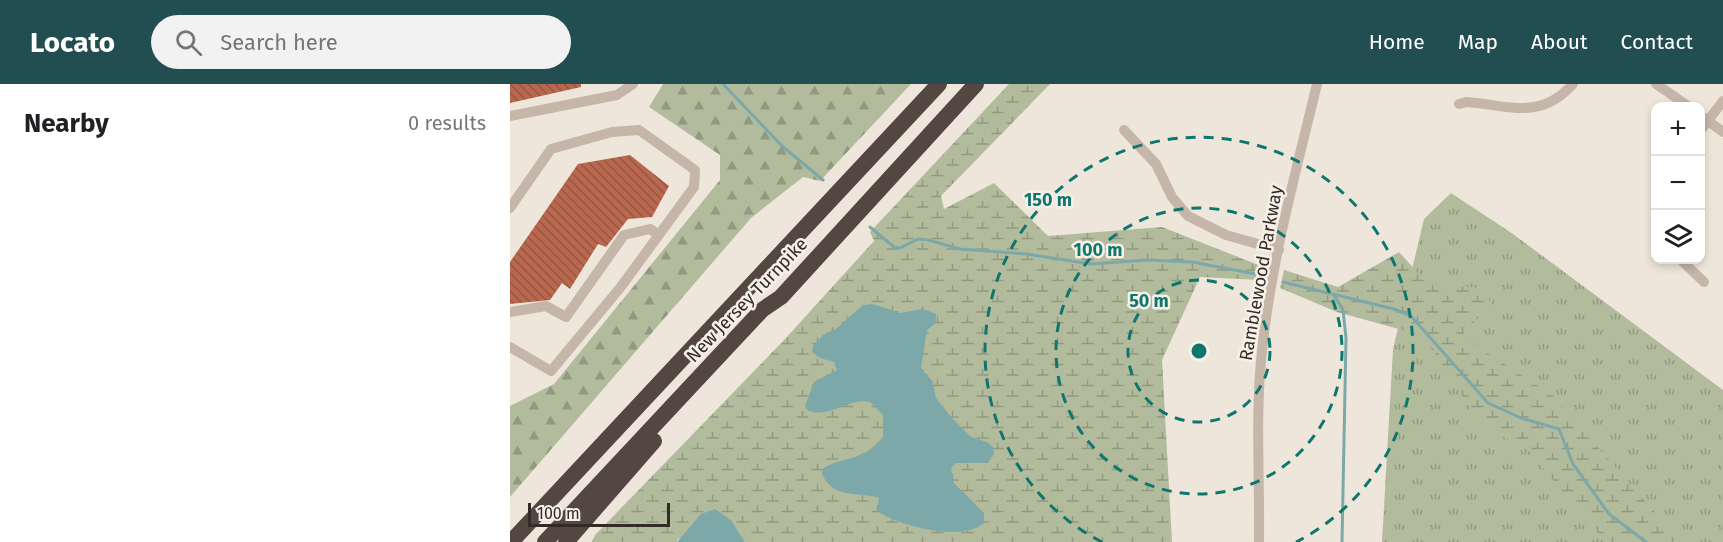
<!DOCTYPE html>
<html lang="en">
<head>
<meta charset="utf-8">
<style>
  :root { --surface:#fff; --page:#f2f2f2; --text:#202124; --muted:#757577; --line:#e0e0e0; --accent:#224e51 }
  body { margin:0; font-family:"Fira Sans",sans-serif; background:var(--page); color:var(--text) }
  .controls { position:absolute; right:18px; top:18px; display:grid; overflow:hidden; border-radius:12px; box-shadow:0 3px 9px #0003 }
  .controls button { width:54px; height:54px; display:grid; place-items:center; padding:0; border:0; border-bottom:2px solid var(--line); background:var(--surface); color:var(--text); font:30px sans-serif }
  .scale { position:absolute; left:18px; bottom:15px; width:142px; box-sizing:border-box; padding-left:6px; border:3px solid #332b28; border-top:0; font-size:16px; line-height:21px; white-space:nowrap; color:#332b28; -webkit-text-stroke:4px #f7f0e7; paint-order:stroke }
  .list { margin:0; padding:0; list-style:none }
  h2 { display:flex; justify-content:space-between; align-items:center; height:78px; margin:0; padding:0 24px; font-size:26px }
  h2 small { font-size:20px; font-weight:400; color:var(--muted) }
  .icon { flex:none; width:33px; height:33px; fill:none; stroke:currentColor; stroke-width:2; stroke-linecap:round; stroke-linejoin:round }
  .map { position:relative; flex:none; width:1213px; height:458px; overflow:hidden }
  header { display:flex; align-items:center; gap:36px; box-sizing:border-box; height:84px; padding:0 30px; background:var(--accent); color:#fff }
  header strong { font-size:28px }
  nav { display:flex; gap:33px; margin-inline-start:auto; font-size:21px }
  .search { width:420px; height:54px; background:var(--page); display:flex; align-items:center; gap:15px; box-sizing:border-box; padding:0 21px; border-radius:33px; color:var(--muted); font-size:22px }
  main { display:flex }
  aside { flex:1; background:var(--surface) }
  .map>svg:first-child { display:block }
</style>
</head>
<body>
<header>
<strong>Locato</strong>
<div class="search"><svg class="icon" aria-label="search" viewBox="0 0 24 24"><circle cx="10" cy="10" r="6"/><path d="M15 15l6 6"/></svg>Search here</div>
<nav><a>Home</a><a>Map</a><a>About</a><a>Contact</a></nav>
</header>
<main>
<aside>
<h2>Nearby<small>0 results</small></h2>
<ul class="list">
</ul>
</aside>
<div class="map">
<svg width="1213" height="458" viewBox="0 0 1213 458">
  <defs>
    <pattern id="grass-tufts" width="24" height="20" patternUnits="userSpaceOnUse" patternTransform="scale(1.5)"><rect width="24" height="20" fill="#b2bc9d"/><path d="M3 7l-1-3M5 7V3M7 7l1-3M15 17l-1-3M17 17v-4M19 17l1-3" fill="none" stroke="#919980"/></pattern>
    <pattern id="forest-firs" width="22" height="20" patternUnits="userSpaceOnUse" patternTransform="scale(1.5)"><rect width="22" height="20" fill="#b2bc9d"/><path d="M5 1l3.5 6h-7zM16 11l3.5 6h-7z" fill="#919980"/></pattern>
    <pattern id="wetland-marsh" width="20" height="14" patternUnits="userSpaceOnUse" patternTransform="scale(1.5)"><rect width="20" height="14" fill="#b2bc9d"/><path d="M1 5h8M5 5V1M11 12h8M15 12V8" fill="none" stroke="#919980"/></pattern>
    <pattern id="building-back-hatch" width="6" height="6" patternUnits="userSpaceOnUse" patternTransform="scale(1.5)"><rect width="6" height="6" fill="#b9684f"/><path d="M-1 5l2 2M0 0l6 6M5-1l2 2" fill="none" stroke="#975642"/></pattern>
  </defs>
  <rect width="100%" height="100%" fill="#efe6db"/>
  <path fill="url(#grass-tufts)" d="M 941,109 L 1003,150 L 1213,306 L 1213,458 L 872,458 L 883,265 L 914,135 Z"/>
  <path fill="url(#forest-firs)" d="M 153,0 L 401,0 L 310,97 L 293,93 L 241,134 L 0,413 L 0,322 L 44,300 L 210,96 L 210,71 L 139,23 Z"/>
  <path fill="url(#wetland-marsh)" d="M 499,0 L 540,0 L 431,112 L 434,125 L 484,99 L 538,152 L 652,143 L 751,182 L 748,196 L 690,193 L 652,276 L 662,458 L 235,458 L 222,437 L 168,455 L 167,458 L 82,458 L 85,451 L 275,255 L 364,157 L 360,148 Z
    M 889,168 L 917,199 L 967,204 L 982,219 L 951,252 L 1042,311 L 1171,458 L 1096,458 L 1017,365 L 971,341 L 914,252 L 827,228 L 770,204 L 774,186 L 828,203 Z"/>
  <path fill="#7da8a9" d="M 363,220 L 390,229 L 413,225 L 426,230 L 426,239 L 417,246 L 411,284 L 423,298 L 426,314 L 441,333 L 461,353 L 477,358 L 483,363 L 484,370 L 478,379 L 446,379 L 441,384 L 444,399 L 474,429 L 474,439 C 453,458 391,443 367,427 L 369,414 C 348,407 324,416 312,390 C 313,385 312,385 317,382 C 340,372 354,376 373,353 L 373,331 L 360,318 C 339,313 318,336 297,326 L 295,322 L 304,298 L 327,286 L 324,278 L 310,274 L 302,268 L 303,262 L 313,251 L 327,244 L 353,221 Z
    M 205,425 L 222,437 L 235,458 L 167,458 L 191,430 Z"/>
  <g fill="none" stroke-linecap="round" stroke-linejoin="round">
    <path stroke="#7da8a9" stroke-width="3" d="M 213,0 L 272,62 L 313,96
      M 360,143 L 384,163 L 390,164 L 408,155 L 418,156 L 450,165 L 517,170 L 581,180 L 638,176 L 682,178 L 751,191
      M 773,198 L 884,225 L 901,232 L 978,319 L 1011,334 L 1049,345 L 1063,380 L 1099,430 L 1136,458
      M 824,211 L 833,226 L 836,254 L 832,458"/>
  </g>
  <path fill="url(#building-back-hatch)" d="M 0,0 L 71,0 L 71,3 L 0,19 Z
    M 120,71 L 159,102 L 142,133 L 118,135 L 96,163 L 88,160 L 60,205 L 52,199 L 40,216 L 0,220 L 0,178 L 68,80 Z"/>
  <g fill="none" stroke-linecap="round" stroke-linejoin="round">
    <path stroke="#c6b6a9" stroke-width="10" d="M 1146,0 L 1178,22
      M 949,20 L 956,18 C 999,21 1030,37 1063,0
      M 1190,31 L 1213,48
      M 0,32 L 107,11 L 123,0
      M 614,46 L 646,80 L 662,113 L 678,132 L 716,151 L 769,166
      M 1190,47 L 1213,17
      M 0,124 L 41,65 L 102,48 L 129,46 L 185,86 L 184,103 L 110,204 L 41,287 L 0,263
      M 1171,176 L 1194,198
      M 0,228 L 36,222 L 56,233 L 114,151 L 140,145 L 149,151
      M 749,458 C 750,395 745,330 752,267 C 761,177 786,88 807,0"/>
    <path stroke="#544640" stroke-width="16" d="M 1,458 L 429,0
      M 35,458 L 252,226 L 271,213 L 466,0
      M 56,458 L 144,357"/>
  </g>
  <g fill="none" stroke="#0f766e" stroke-width="3" stroke-dasharray="10 8">
    <circle cx="689" cy="267" r="71"/>
    <circle cx="689" cy="267" r="143"/>
    <path d="M592 458A214 214 0 1 1 786 458"/>
  </g>
  <g text-anchor="middle" stroke-width="5" stroke-linejoin="round" paint-order="stroke">
    <g font-size="18" fill="#332b28" stroke="#f7f0e7">
      <text transform="translate(751 189) rotate(-80)" y="6">Ramblewood Parkway</text>
      <text transform="translate(237 216) rotate(-46)" y="6">New Jersey Turnpike</text>
    </g>
  </g>
  <circle cx="689" cy="267" r="9" fill="#0f766e" stroke="#f7f0e7" stroke-width="3"/>
  <g font-size="18" text-anchor="middle" font-weight="bold" fill="#0f766e" stroke="#f7f0e7" stroke-width="5" stroke-linejoin="round" paint-order="stroke">
    <text x="538" y="122">150 m</text>
    <text x="588" y="172">100 m</text>
    <text x="639" y="223">50 m</text>
  </g>
</svg>
<div class="controls">
<button>+</button>
<button>−</button>
<button><svg class="icon" aria-label="layers" viewBox="0 0 24 24"><path d="M12 4l9 5-9 5-9-5zM3 14l9 5 9-5"/></svg></button>
</div>
<div class="scale">100 m</div>
</div>
</main>
</body>
</html>
